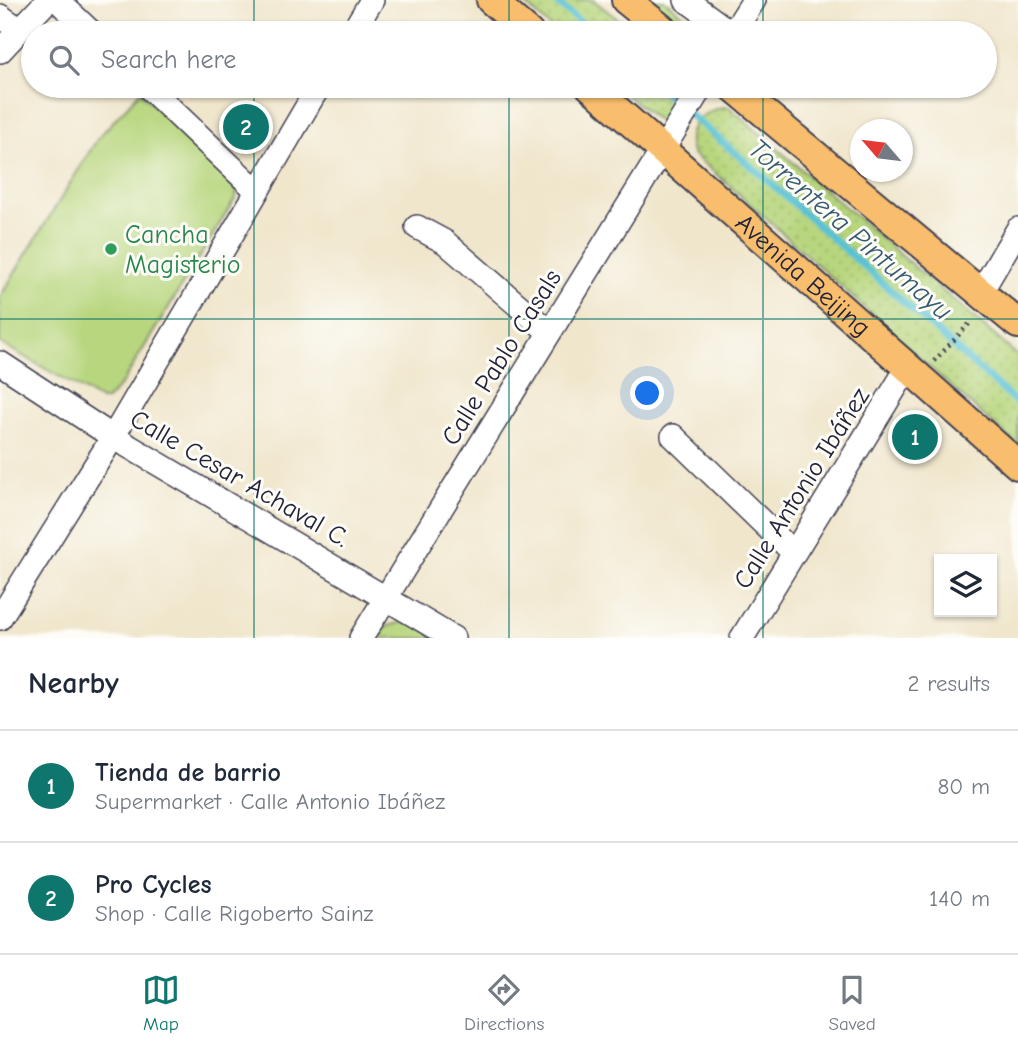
<!DOCTYPE html>
<html lang="en">
<head>
<meta charset="utf-8">
<style>
  :root { --surface:#fff; --page:#f6f6f7; --text:#1f2937; --muted:#747a83; --line:#e0e1e3; --accent:#0f766e }
  body { margin:0; font-family:"Comic Neue",sans-serif; background:var(--page); color:var(--text) }
  .controls { position:absolute; right:21px; bottom:21px; display:grid; overflow:hidden; border-radius:0px; box-shadow:0 2px 5px #0004 }
  .controls button { width:63px; height:63px; display:grid; place-items:center; padding:0; border:0; border-bottom:2px solid var(--line); background:var(--surface); color:var(--text); font:35px sans-serif }
  .compass { position:absolute; left:850px; top:119px; width:63px; height:63px; border-radius:50%; background:var(--surface); box-shadow:0 2px 5px #0004; rotate:298deg }
  .you { position:absolute; left:648px; top:394px; width:24px; height:24px; margin:-18px; border:5px solid #fff; border-radius:50%; background:#1a73e8; box-shadow:0 0 0 10px #1a73e833 }
  .badge { display:grid; place-items:center; width:46px; height:46px; border-radius:50%; background:var(--accent); color:#fff; font-size:23px; font-weight:700 }
  .pin { position:absolute; translate:-50% -50%; border:4px solid #fff; box-shadow:0 2px 7px #0006 }
  .list { margin:0; padding:0; list-style:none }
  h2 { display:flex; justify-content:space-between; align-items:center; height:91px; margin:0; padding:0 28px; font-size:30px }
  h2 small { font-size:23px; font-weight:400; color:var(--muted) }
  .list li { display:grid; grid-template-columns:46px 1fr auto; gap:21px; align-items:center; box-sizing:border-box; height:112px; padding:0 28px; border-top:2px solid var(--line) }
  .list b { display:block; font-size:26px; white-space:nowrap }
  .list p { margin:0; font-size:23px; white-space:nowrap; color:var(--muted) }
  .list em { font-size:23px; font-style:normal; color:var(--muted) }
  .icon { flex:none; width:38px; height:38px; fill:none; stroke:currentColor; stroke-width:2; stroke-linecap:round; stroke-linejoin:round }
  .map { position:relative; flex:none; width:1018px; height:638px; overflow:hidden }
  .search { position:absolute; background:var(--surface); box-shadow:0 2px 5px #0004; left:21px; right:21px; top:21px; height:77px; display:flex; align-items:center; gap:18px; box-sizing:border-box; padding:0 24px; border-radius:38px; color:var(--muted); font-size:26px }
  .sheet { height:315px; background:var(--surface) }
  nav { display:flex; justify-content:space-around; align-items:center; box-sizing:border-box; height:98px; border-top:2px solid var(--line); background:var(--surface); font-size:19px; color:var(--muted) }
  nav a { display:grid; justify-items:center; gap:4px }
  nav .on { color:var(--accent) }
  .map>svg:first-child { display:block }
</style>
</head>
<body>
<div class="map">
<svg width="1018" height="638" viewBox="0 0 1018 638">
  <defs>
    <pattern id="grass-dots" width="8" height="8" patternUnits="userSpaceOnUse" patternTransform="scale(1.75)"><rect width="8" height="8" fill="#b7d67d"/><path d="M2 2h.1M6 6h.1" fill="none" stroke="#9db76d" stroke-width="1.8" stroke-linecap="round"/></pattern>
  </defs>
  <rect width="100%" height="100%" fill="#fdfcf7"/>
  <filter id="ink" filterUnits="userSpaceOnUse"><feTurbulence type="fractalNoise" baseFrequency=".0143" numOctaves="2"/><feDisplacementMap in="SourceGraphic" scale="14" xChannelSelector="R" yChannelSelector="G"/><feConvolveMatrix kernelMatrix="1 2 1 2 8 2 1 2 1" color-interpolation-filters="sRGB"/></filter>
  <filter id="wash" filterUnits="userSpaceOnUse"><feTurbulence type="fractalNoise" baseFrequency=".00686" numOctaves="4" result="noise"/><feDisplacementMap in="SourceGraphic" scale="28" xChannelSelector="R" yChannelSelector="G"/><feGaussianBlur stdDeviation="1.57" result="paint"/><feColorMatrix in="noise" values="0 0 0 0 0 0 0 0 0 0 0 0 0 0 0 0 0 1.4 0 .05"/><feComposite in="paint" operator="in"/></filter>
  <g filter="url(#wash)">
    <rect width="100%" height="100%" fill="#f0e6cc"/>
    <path fill="url(#grass-dots)" stroke="#6c7c5c" stroke-width="2" d="M 521,0 L 593,0 L 636,33 L 557,33 Z
      M 615,86 L 690,86 L 669,119 L 659,121 Z
      M 723,107 L 729,107 L 1018,356 L 1018,446 C 908,350 803,249 692,153 C 684,128 699,113 723,107 Z"/>
    <path fill="#b7d67d" stroke="#6c7c5c" stroke-width="2" d="M 650,0 L 664,0 L 706,33 L 693,33 Z
      M 140,92 L 237,186 L 236,197 L 123,382 L 107,400 L 101,400 L 0,343 L 0,297 L 98,138 Z
      M 403,622 L 416,625 L 437,638 L 374,638 L 388,626 Z"/>
    <g fill="none" stroke-linecap="round" stroke-linejoin="round">
      <path stroke="#59c2d6" stroke-width="7" d="M 553,0 L 594,33
        M 656,86 L 765,178 L 1018,404"/>
    </g>
  </g>
  <g filter="url(#ink)">
    <g fill="none" stroke-linecap="round" stroke-linejoin="round">
      <g stroke="#413f51" stroke-width="26">
        <path id="minor" d="M 57,0 L 92,33
          M 686,0 L 731,33
          M 0,16 L 20,30
          M 352,33 L 372,0
          M 733,33 L 754,0
          M 0,51 L 48,0
          M 147,86 L 256,190
          M 417,227 L 445,242 L 549,332
          M 981,292 L 1018,229
          M 0,363 L 113,437 L 453,638
          M 673,436 L 794,553
          M 0,618 L 113,437 L 319,86
          M 361,638 L 702,86
          M 742,638 L 908,367"/>
      </g>
      <g stroke="#413f51" stroke-width="32">
        <g id="major">
          <path d="M 491,0 L 529,33"/>
          <path d="M 626,0 L 667,33"/>
          <path id="s1" d="M 590,86 L 1018,465"/>
          <path d="M 732,86 L 1018,324"/>
        </g>
      </g>
      <path stroke="#413f51" stroke-width="4.5" stroke-dasharray="2 5" stroke-linecap="butt" d="M 934,361 L 970,323"/>
      <use href="#minor" stroke="#fff" stroke-width="23"/>
      <use href="#major" stroke="#f9be6d" stroke-width="28"/>
    </g>
  </g>
  <path fill="none" stroke="#0f766e" stroke-width="2" stroke-opacity="0.55" d="M 254,0 L 254,33M 509,0 L 509,33M 763,0 L 763,33M 254,86 L 254,638M 509,86 L 509,638M 763,86 L 763,638M 0,319 L 1018,319"/>
  <circle fill="#2e9e5b" stroke="#fdfcf7" stroke-width="2.5" cx="111" cy="249" r="7"/>
  <g text-anchor="middle" stroke-width="6" stroke-linejoin="round" paint-order="stroke">
    <g font-size="26" fill="#27864d" stroke="#fdfcf7" text-anchor="start">
      <text x="125" y="243">Cancha<tspan x="125" dy="30">Magisterio</tspan></text>
    </g>
    <g font-size="26" fill="#22223b" stroke="#fdfcf7">
      <text dy="9" stroke="none"><textPath href="#s1" startOffset="285">Avenida Beijing</textPath></text>
      <text transform="translate(501 357) rotate(-58)" y="9">Calle Pablo Casals</text>
      <text transform="translate(240 478) rotate(30)" y="9">Calle Cesar Achaval C.</text>
      <text transform="translate(801 488) rotate(-58)" y="9">Calle Antonio Ibáñez</text>
    </g>
    <g font-size="28" font-style="italic" fill="#355a71" stroke="#fdfcf7">
      <text transform="translate(851 229) rotate(41)" y="10">Torrentera Pintumayu</text>
    </g>
  </g>
</svg>
<div class="controls">
<button><svg class="icon" aria-label="layers" viewBox="0 0 24 24"><path d="M12 4l9 5-9 5-9-5zM3 14l9 5 9-5"/></svg></button>
</div>
<svg class="compass" viewBox="-18 -18 36 36"><path d="M0-13l5 13h-10z" fill="#e53935"/><path d="M0 13l5-13h-10z" fill="#747a83"/></svg>
<div class="you"></div>
<div class="pin badge" style="left:915px;top:437px">1</div>
<div class="pin badge" style="left:246px;top:127px">2</div>
<div class="search"><svg class="icon" aria-label="search" viewBox="0 0 24 24"><circle cx="10" cy="10" r="6"/><path d="M15 15l6 6"/></svg>Search here</div>
</div>
<section class="sheet">
<h2>Nearby<small>2 results</small></h2>
<ul class="list">
<li><span class="badge">1</span><div><b>Tienda de barrio</b><p>Supermarket · Calle Antonio Ibáñez</p></div><em>80 m</em></li>
<li><span class="badge">2</span><div><b>Pro Cycles</b><p>Shop · Calle Rigoberto Sainz</p></div><em>140 m</em></li>
</ul>
</section>
<nav>
<a class="on"><svg class="icon" aria-label="map" viewBox="0 0 24 24"><path d="M3 6l6-2 6 2 6-2v14l-6 2-6-2-6 2zM9 4v14M15 6v14"/></svg>Map</a>
<a><svg class="icon" aria-label="directions" viewBox="0 0 24 24"><path d="M12 3l9 9-9 9-9-9zM9 14v-3h6M13 9l2 2-2 2"/></svg>Directions</a>
<a><svg class="icon" aria-label="saved" viewBox="0 0 24 24"><path d="M7 4h10v16l-5-4-5 4z"/></svg>Saved</a>
</nav>
</body>
</html>
